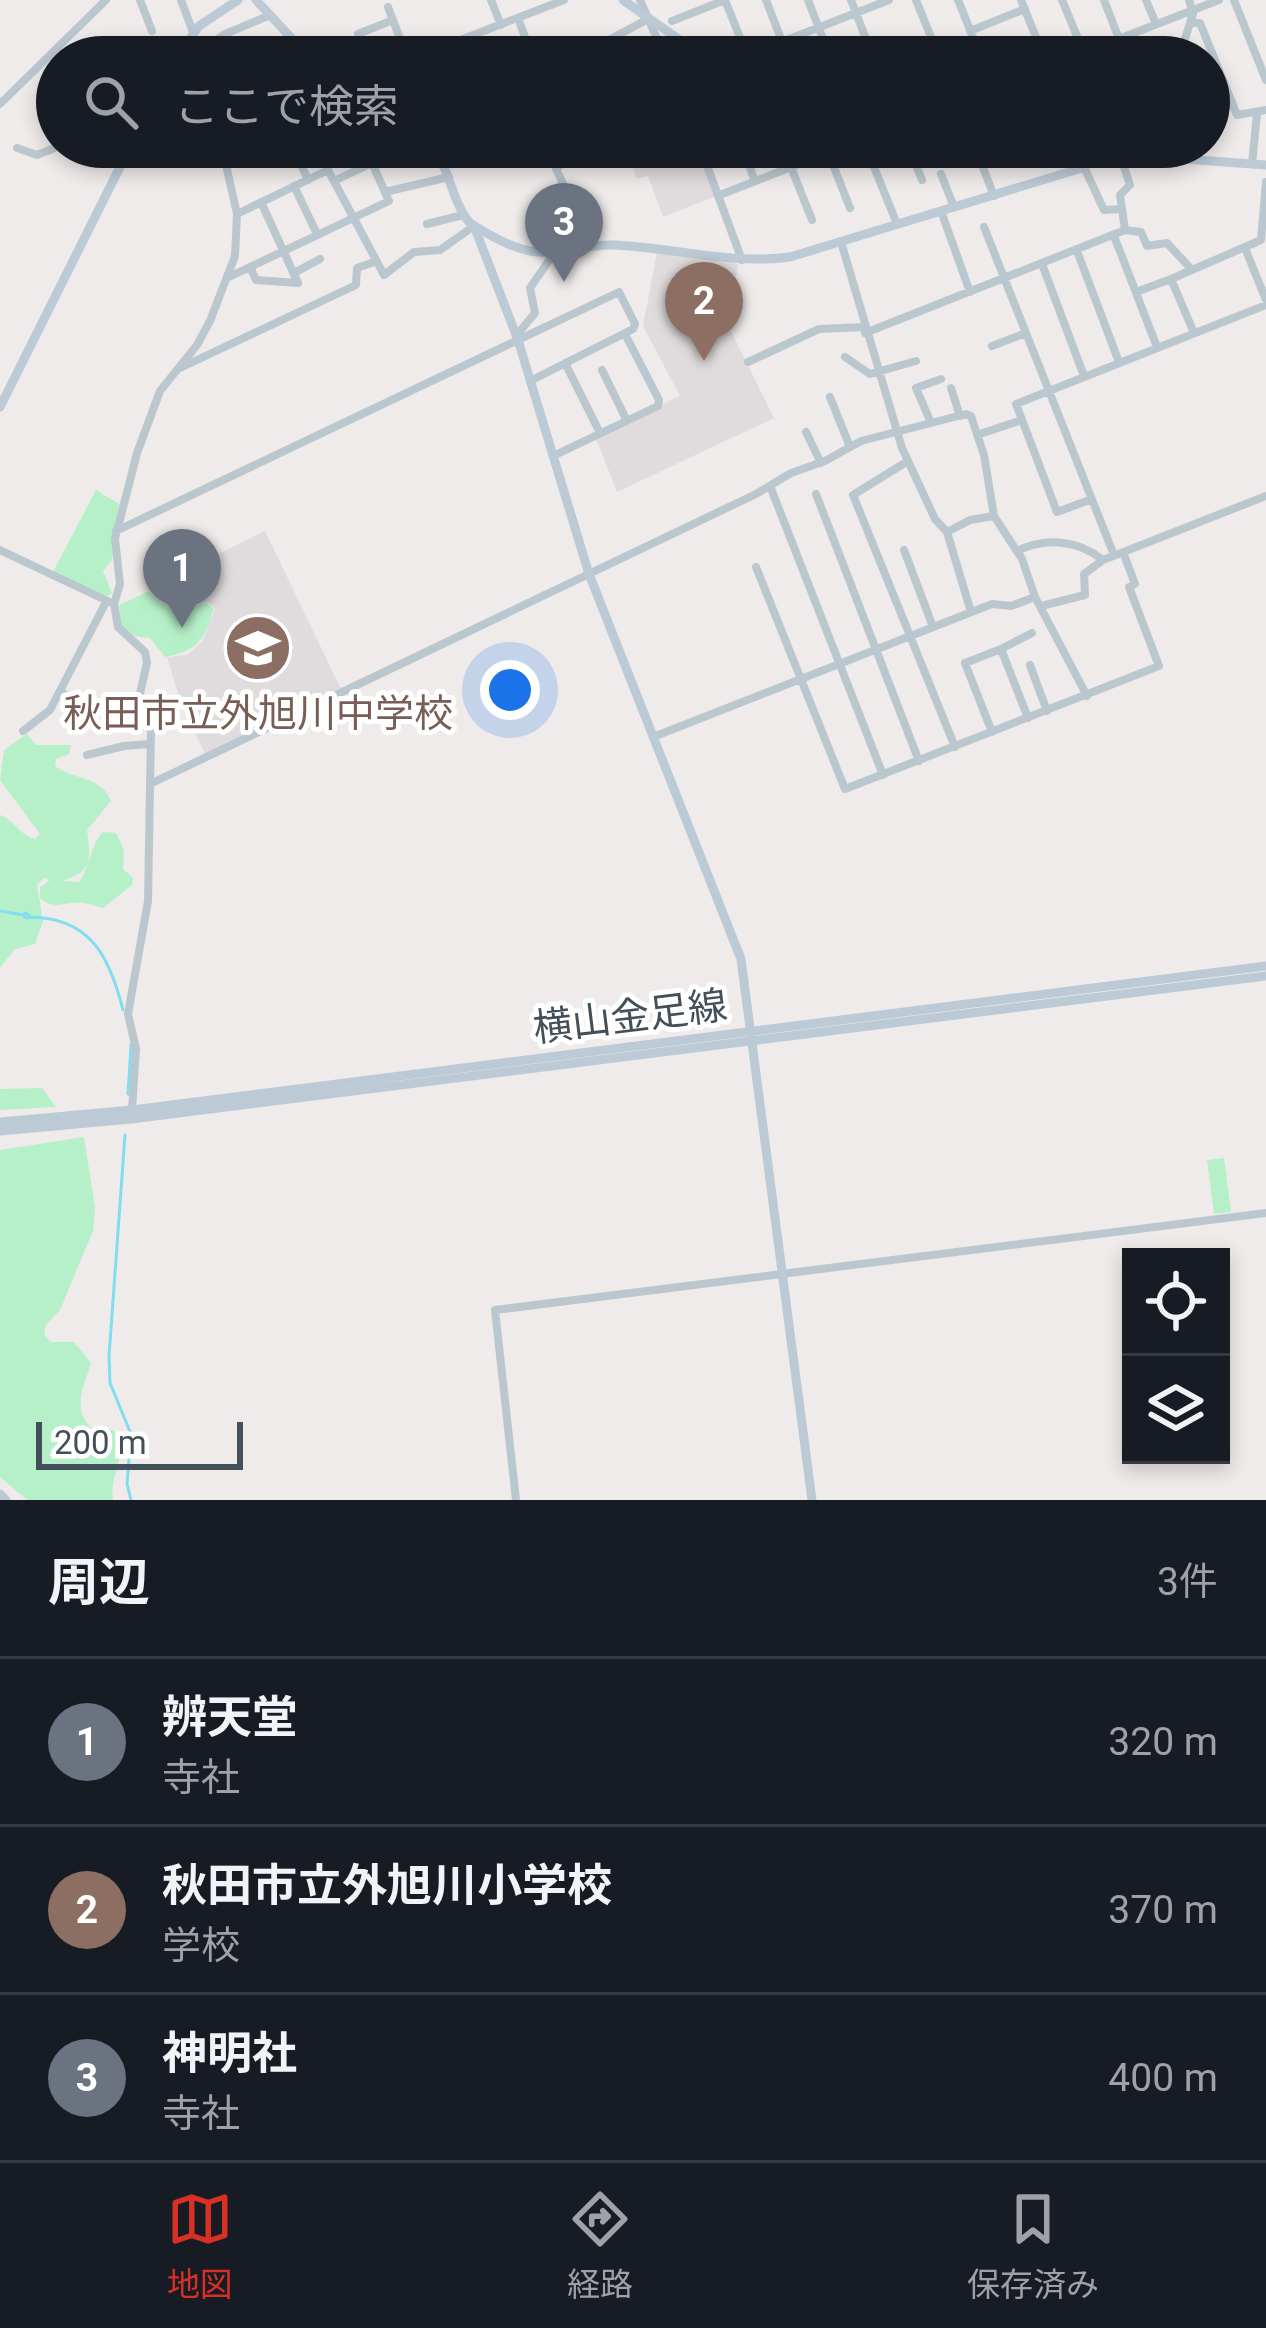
<!DOCTYPE html>
<html lang="ja">
<head>
<meta charset="utf-8">
<style>
  :root { --surface:#171b24; --page:#242831; --text:#f1f3f6; --muted:#9ea1a6; --line:#363941; --accent:#d93025 }
  body { margin:0; font-family:Roboto,"Noto Sans JP",sans-serif; background:var(--page); color:var(--text) }
  .controls { position:absolute; right:36px; bottom:36px; display:grid; overflow:hidden; border-radius:0px; box-shadow:0 6px 18px #0003 }
  .controls button { width:108px; height:108px; display:grid; place-items:center; padding:0; border:0; border-bottom:3px solid var(--line); background:var(--surface); color:var(--text); font:60px sans-serif }
  .scale { position:absolute; left:36px; bottom:30px; width:207px; box-sizing:border-box; padding-left:12px; border:6px solid #435059; border-top:0; font-size:33px; line-height:42px; white-space:nowrap; color:#435059; -webkit-text-stroke:9px #fff; paint-order:stroke }
  .you { position:absolute; left:510px; top:690px; width:42px; height:42px; margin:-30px; border:9px solid #fff; border-radius:50%; background:#1a73e8; box-shadow:0 0 0 18px #1a73e833 }
  .badge { display:grid; place-items:center; width:78px; height:78px; border-radius:50%; background:var(--accent); color:#fff; font-size:39px; font-weight:700 }
  .pin { position:absolute; translate:-50% -99px; filter:drop-shadow(0 3px 6px #0008) }
  .pin::after { content:''; position:absolute; top:63px; width:42px; height:36px; background:inherit; clip-path:polygon(0 0,100% 0,50% 100%) }
  .list { margin:0; padding:0; list-style:none }
  h2 { display:flex; justify-content:space-between; align-items:center; height:156px; margin:0; padding:0 48px; font-size:51px }
  h2 small { font-size:39px; font-weight:400; color:var(--muted) }
  .list li { display:grid; grid-template-columns:78px 1fr auto; gap:36px; align-items:center; box-sizing:border-box; height:168px; padding:0 48px; border-top:3px solid var(--line) }
  .list b { display:block; font-size:45px; white-space:nowrap }
  .list p { margin:0; font-size:39px; white-space:nowrap; color:var(--muted) }
  .list em { font-size:39px; font-style:normal; color:var(--muted) }
  .icon { flex:none; width:66px; height:66px; fill:none; stroke:currentColor; stroke-width:2; stroke-linecap:round; stroke-linejoin:round }
  .map { position:relative; flex:none; width:1266px; height:1500px; overflow:hidden }
  .search { position:absolute; background:var(--surface); box-shadow:0 6px 18px #0003; left:36px; right:36px; top:36px; height:132px; display:flex; align-items:center; gap:30px; box-sizing:border-box; padding:0 42px; border-radius:66px; color:var(--muted); font-size:45px }
  .sheet { height:660px; background:var(--surface) }
  nav { display:flex; justify-content:space-around; align-items:center; box-sizing:border-box; height:168px; border-top:3px solid var(--line); background:var(--surface); font-size:33px; color:var(--muted) }
  nav a { display:grid; justify-items:center; gap:6px }
  nav .on { color:var(--accent) }
  .map>svg:first-child { display:block }
</style>
</head>
<body>
<div class="map">
<svg width="1266" height="1500" viewBox="0 0 1266 1500">
  <rect width="100%" height="100%" fill="#efebeb"/>
  <path fill="#e0dcdd" d="M 683,147 L 696,147 L 716,196 L 663,217 L 648,176 L 636,179 L 633,165 Z
    M 657,253 L 738,264 L 728,325 L 774,418 L 617,492 L 595,436 L 680,396 L 643,326 Z
    M 265,531 L 341,689 L 205,754 L 181,703 L 167,657 L 187,655 L 202,642 L 215,609 L 208,602 L 188,606 L 180,573 Z"/>
  <path fill="#b6f0c9" d="M 96,490 L 119,504 L 112,560 L 103,571 L 112,593 L 105,598 L 53,572 Z
    M 149,591 C 174,617 175,609 207,603 L 214,609 C 204,640 198,651 165,657 L 150,638 L 134,636 L 121,625 L 119,605 Z
    M 27,734 L 36,745 L 71,745 L 69,754 L 56,759 L 55,766 C 75,781 101,775 111,801 L 87,830 C 91,862 93,871 62,881 L 79,882 C 91,867 90,844 103,832 L 116,833 L 124,850 L 123,869 L 133,878 L 132,885 L 103,908 C 97,907 91,904 84,903 C 66,900 56,912 40,898 L 40,887 L 50,880 L 44,878 L 37,885 L 43,921 L 35,944 L 15,949 L 0,968 L 0,815 C 15,820 18,834 35,839 L 40,834 L 0,780 L 4,750 Z
    M 42,1088 L 56,1107 L 0,1110 L 0,1089 Z
    M 84,1137 L 95,1208 L 93,1231 L 60,1310 L 46,1325 L 44,1334 L 50,1342 L 74,1342 L 91,1363 C 84,1388 71,1408 92,1429 L 108,1428 L 118,1433 C 126,1459 109,1476 113,1500 L 27,1500 L 0,1477 L 0,1150 Z
    M 1224,1158 L 1231,1212 L 1214,1214 L 1207,1160 Z"/>
  <g fill="none" stroke-linecap="round" stroke-linejoin="round">
    <path stroke="#80deef" stroke-width="3" d="M 0,911 L 24,915
      M 25,913 L 29,915 L 28,918 L 24,917 Z
      M 29,917 C 91,917 110,958 123,1010
      M 128,1094 L 131,1045
      M 125,1135 L 109,1356 L 110,1383 L 131,1434 L 127,1484 L 131,1500"/>
    <path stroke="#bbc7cf" stroke-width="8" d="M 140,0 L 152,31
      M 181,0 L 193,32
      M 491,0 L 501,25
      M 640,0 L 665,57
      M 766,0 L 788,57
      M 808,0 L 830,57
      M 851,0 L 873,57
      M 916,0 L 939,57
      M 958,0 L 981,57
      M 1021,0 L 1044,57
      M 1062,0 L 1084,53
      M 1104,0 L 1119,39
      M 1146,0 L 1156,24
      M 1234,0 L 1266,80
      M 388,7 L 407,57
      M 518,18 L 529,48
      M 672,21 L 725,0 L 747,55
      M 1191,23 L 1200,23 L 1237,115 L 1266,110
      M 970,31 L 1025,9
      M 225,34 L 236,57
      M 191,57 L 225,34 L 268,16
      M 367,57 L 358,34 L 393,20
      M 416,57 L 564,0
      M 577,57 L 648,19
      M 743,57 L 889,0
      M 1072,57 L 1219,0
      M 1179,57 L 1193,14 L 1189,0
      M 0,104 L 106,0
      M 293,147 L 308,180
      M 319,147 L 328,170
      M 700,147 L 742,260
      M 742,147 L 755,181
      M 783,147 L 812,220
      M 826,147 L 850,208
      M 866,147 L 897,224
      M 909,147 L 922,180
      M 975,147 L 994,196
      M 17,148 L 37,155 L 57,147
      M 521,153 L 533,147
      M 1120,155 L 1130,185 L 1120,195 L 1125,230
      M 482,159 L 493,157 L 501,147
      M 565,159 L 599,150 L 598,147
      M 1252,164 L 1257,113
      M 1084,167 L 1104,210 L 1121,209
      M 941,174 L 954,207
      M 294,186 L 317,234
      M 385,192 L 449,177
      M 720,195 L 842,147
      M 941,211 L 970,292
      M 237,214 L 328,170 L 384,275 L 414,252 L 440,250 L 474,226
      M 427,224 L 463,215
      M 984,227 L 1114,555
      M 1114,236 L 1157,347
      M 841,242 L 902,448 L 935,519 L 947,532 L 971,612
      M 559,248 L 569,196 L 556,169 L 565,161 L 560,147
      M 1245,248 L 1266,300
      M 1077,251 L 1119,362
      M 1042,264 L 1084,376
      M 250,267 L 256,280 L 298,283 L 261,202
      M 1192,270 L 1171,279 L 1194,333
      M 294,273 L 320,259
      M 229,277 L 389,201 L 372,163 L 334,181
      M 1136,292 L 1171,279
      M 865,333 L 1125,230 L 1141,232 L 1147,246 L 1167,243 L 1192,270 L 1261,240 L 1266,182
      M 516,336 L 535,313 L 530,288 L 550,259 L 548,252
      M 992,346 L 1026,333
      M 845,357 L 870,374 L 916,361
      M 748,362 L 819,329 L 864,327
      M 565,363 L 600,433
      M 180,368 L 356,285 L 357,268 L 374,262
      M 602,370 L 627,421
      M 951,388 L 960,416
      M 830,397 L 850,447
      M 931,423 L 916,388 L 941,379
      M 806,432 L 821,463
      M 977,435 L 1022,420
      M 553,456 L 658,406 L 659,400 L 625,334
      M 908,461 L 853,495 L 955,747
      M 770,486 L 883,775
      M 816,494 L 919,761
      M 1092,499 L 1057,512 L 1016,404 L 1266,305
      M 116,531 L 619,292 L 635,324 L 633,329 L 530,381
      M 947,532 L 970,520 L 994,516
      M 0,550 L 114,604 L 118,627 L 145,652 L 147,663 L 140,693 L 151,732 L 148,901 L 128,1014 L 136,1049 L 132,1110
      M 904,550 L 933,627
      M 1017,551 C 1046,537 1078,540 1103,560 L 1266,496
      M 756,567 L 845,789 L 1159,666 L 1129,587 L 1135,584 L 1123,552
      M 114,604 L 120,584 L 115,539 L 137,453 L 160,391 L 197,345 L 210,321 L 235,256 L 237,214 L 222,147
      M 1041,606 L 1085,595 L 1084,574 L 1103,560
      M 1001,649 L 1032,633
      M 1030,665 L 1047,711
      M 61,692 C 96,712 103,716 141,697
      M 23,731 L 50,710 L 106,602
      M 992,732 L 965,663 L 1001,649 L 1028,718
      M 653,737 L 992,604 L 1011,606 L 1035,597
      M 87,755 L 124,746 L 150,744
      M 150,784 L 756,494 L 791,473 L 825,461 L 861,441 L 966,414 L 971,416 L 984,455 L 994,516 L 1022,559 L 1035,597 L 1087,696
      M 516,1500 L 495,1310 L 1266,1213"/>
    <path stroke="#bccad6" stroke-width="9" d="M 256,0 L 309,57
      M 623,0 L 704,57
      M 177,57 L 199,26 L 238,0
      M 432,147 C 451,170 451,201 470,223 C 487,234 517,251 538,252 C 561,254 588,244 613,245 C 672,247 731,265 790,257 L 1082,168 L 1098,154
      M 1018,147 L 1266,165
      M 474,226 L 518,340 L 589,574 L 741,959 L 812,1500
      M 0,407 L 130,147
      M 0,1122 L 132,1110 L 1266,966
      M 0,1131 L 131,1119 L 1266,976
      M 0,1494 L 6,1500"/>
  </g>
  <defs>
    <g id="school-disc" transform="scale(3.45)"><circle r="9.5" fill="#8d6e63" stroke="#fff"/><path d="M0-5L7-2L0 1L-7-2ZM-4 1L0 2.5L4 1V4Q0 6-4 4Z" fill="#fff"/></g>
  </defs>
  <g fill-rule="evenodd">
    <use href="#school-disc" x="258" y="648"/>
  </g>
  <g text-anchor="middle" stroke-width="10" stroke-linejoin="round" paint-order="stroke">
    <g font-size="39" fill="#785e54" stroke="#fff">
      <text x="258" y="727">秋田市立外旭川中学校</text>
    </g>
    <g font-size="39" fill="#435059" stroke="#fff">
      <text transform="translate(630 1016) rotate(-7)" y="14">横山金足線</text>
    </g>
  </g>
</svg>
<div class="controls">
<button><svg class="icon" aria-label="locate" viewBox="0 0 24 24"><circle cx="12" cy="12" r="6"/><path d="M12 2v4M12 18v4M2 12h4M18 12h4"/></svg></button>
<button><svg class="icon" aria-label="layers" viewBox="0 0 24 24"><path d="M12 4l9 5-9 5-9-5zM3 14l9 5 9-5"/></svg></button>
</div>
<div class="scale">200 m</div>
<div class="you"></div>
<div class="pin badge" style="left:182px;top:628px;background:#6b7280">1</div>
<div class="pin badge" style="left:704px;top:361px;background:#8d6e63">2</div>
<div class="pin badge" style="left:564px;top:282px;background:#6b7280">3</div>
<div class="search"><svg class="icon" aria-label="search" viewBox="0 0 24 24"><circle cx="10" cy="10" r="6"/><path d="M15 15l6 6"/></svg>ここで検索</div>
</div>
<section class="sheet">
<h2>周辺<small>3件</small></h2>
<ul class="list">
<li><span class="badge" style="background:#6b7280">1</span><div><b>辨天堂</b><p>寺社</p></div><em>320 m</em></li>
<li><span class="badge" style="background:#8d6e63">2</span><div><b>秋田市立外旭川小学校</b><p>学校</p></div><em>370 m</em></li>
<li><span class="badge" style="background:#6b7280">3</span><div><b>神明社</b><p>寺社</p></div><em>400 m</em></li>
</ul>
</section>
<nav>
<a class="on"><svg class="icon" aria-label="map" viewBox="0 0 24 24"><path d="M3 6l6-2 6 2 6-2v14l-6 2-6-2-6 2zM9 4v14M15 6v14"/></svg>地図</a>
<a><svg class="icon" aria-label="directions" viewBox="0 0 24 24"><path d="M12 3l9 9-9 9-9-9zM9 14v-3h6M13 9l2 2-2 2"/></svg>経路</a>
<a><svg class="icon" aria-label="saved" viewBox="0 0 24 24"><path d="M7 4h10v16l-5-4-5 4z"/></svg>保存済み</a>
</nav>
</body>
</html>
